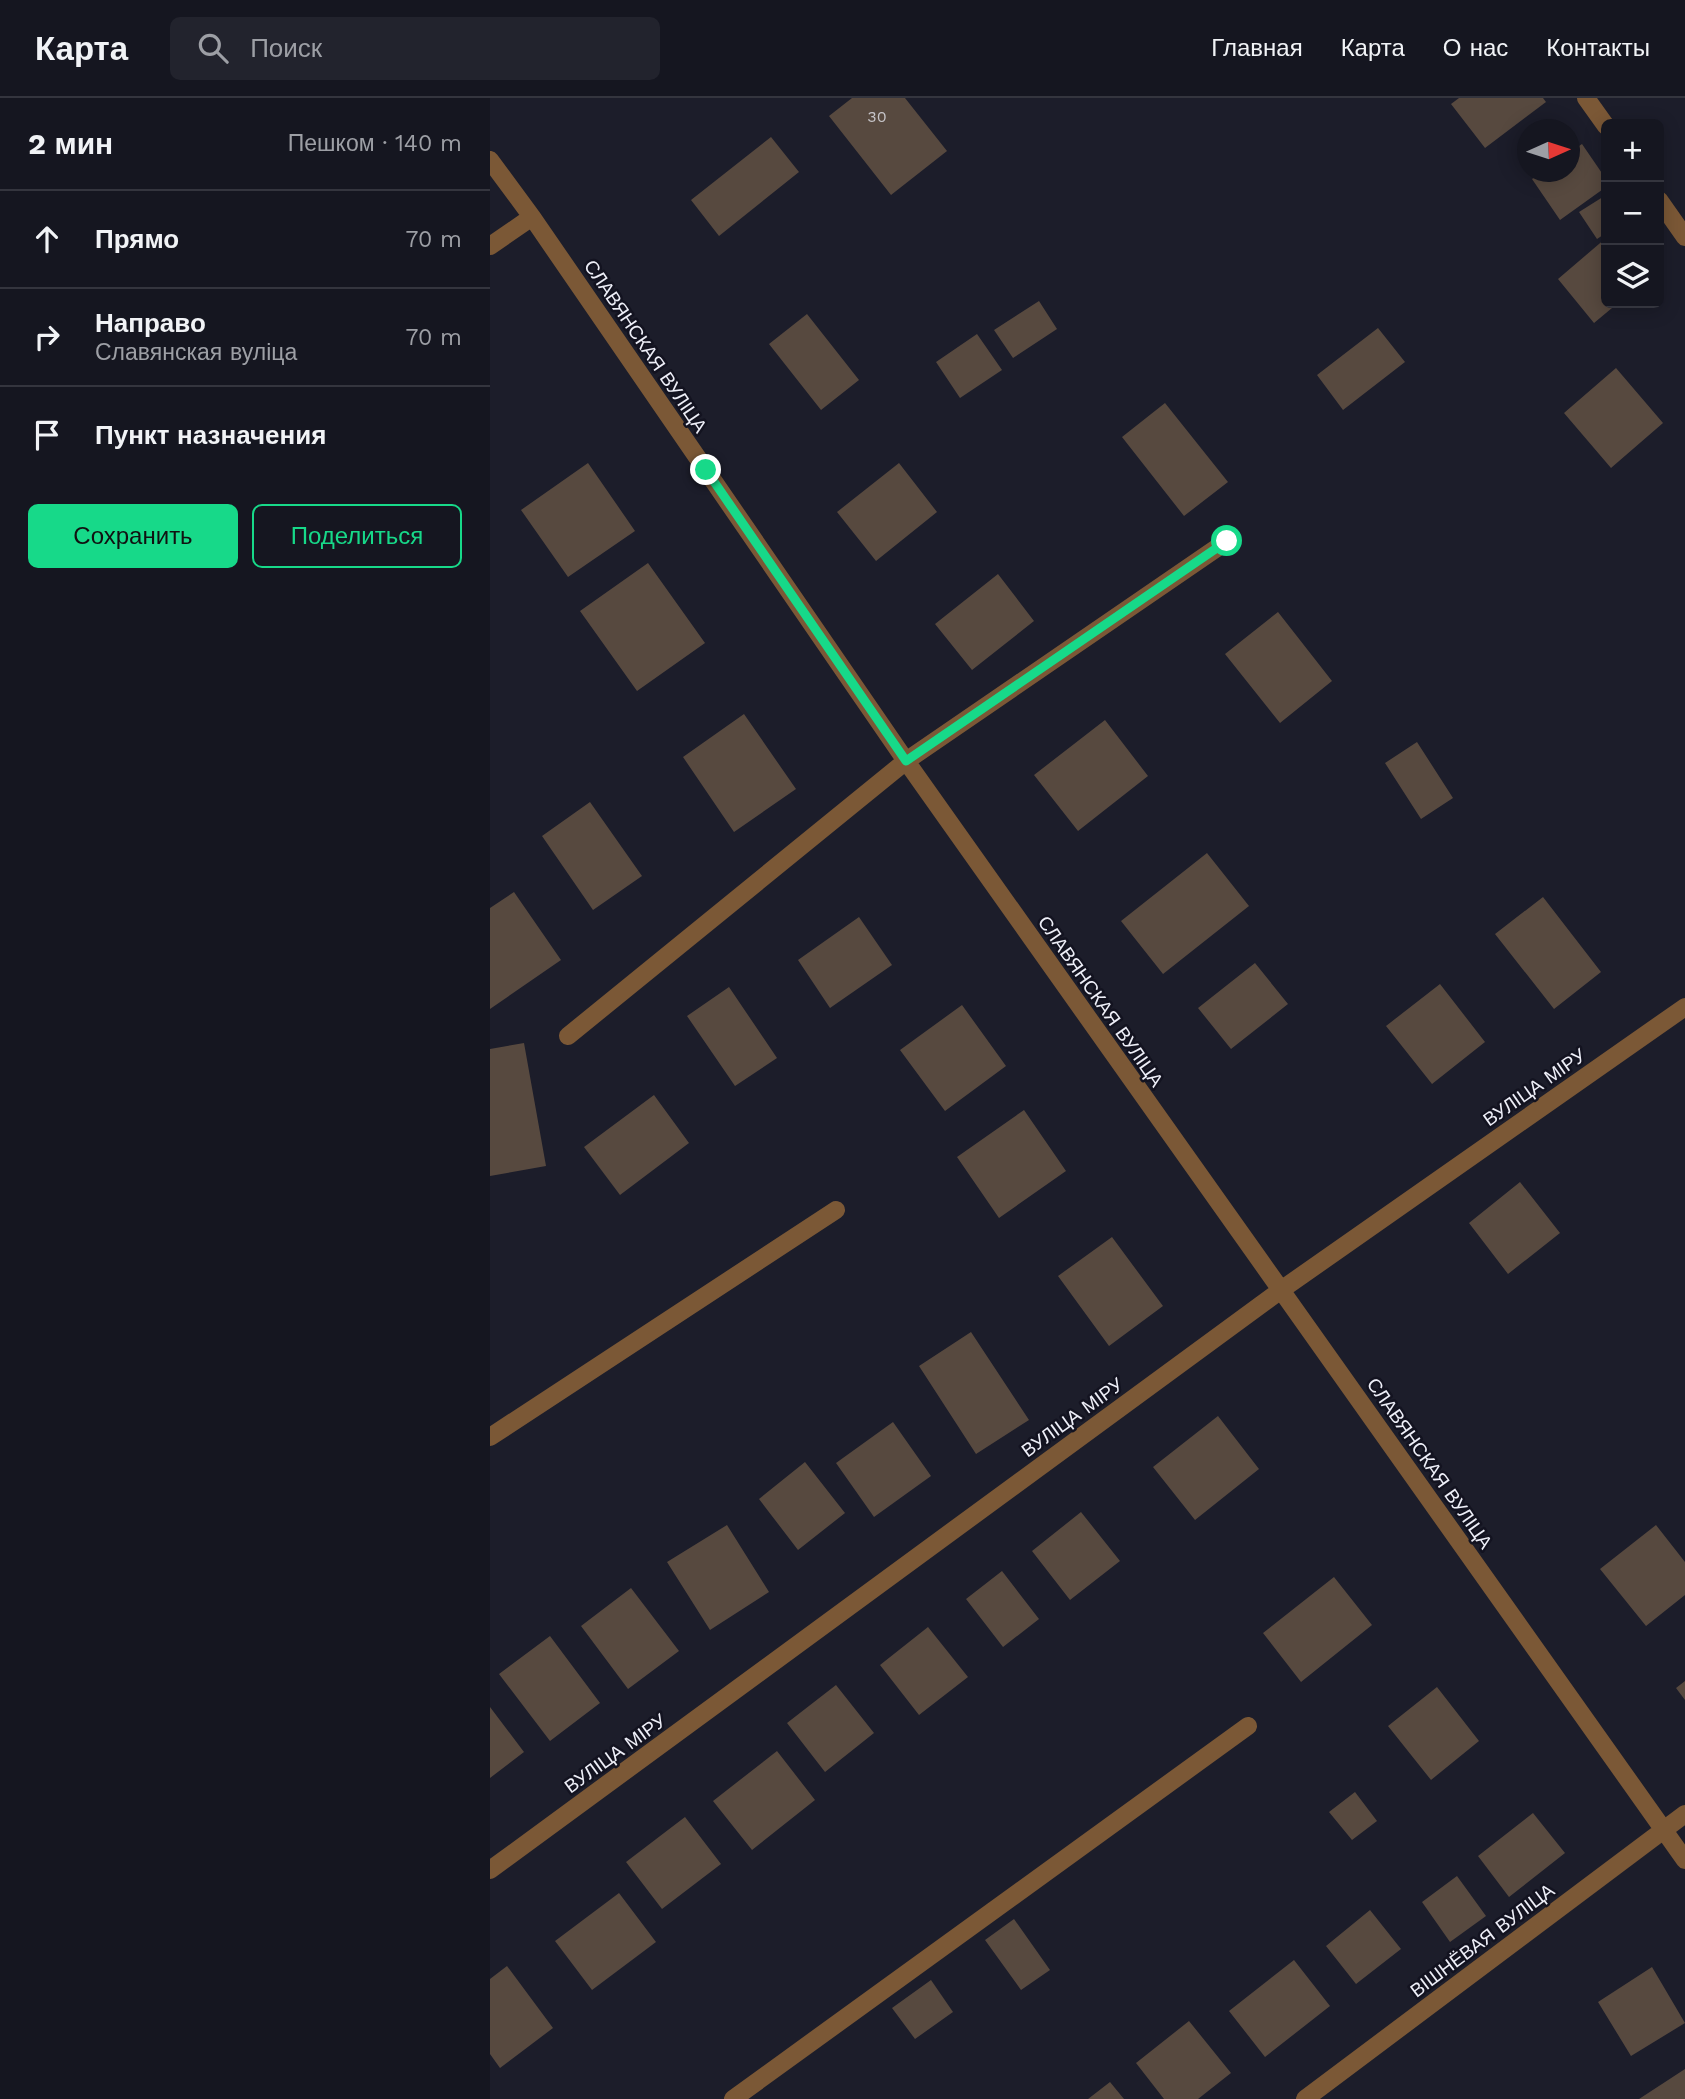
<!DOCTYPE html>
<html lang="ru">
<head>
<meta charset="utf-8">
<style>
  :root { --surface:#151620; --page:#22232d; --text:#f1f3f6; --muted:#9d9fa5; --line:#34353e; --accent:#17d989 }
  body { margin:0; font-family:"Work Sans",sans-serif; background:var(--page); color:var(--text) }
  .controls { position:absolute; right:21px; top:21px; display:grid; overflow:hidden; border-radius:10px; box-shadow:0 4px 18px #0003 }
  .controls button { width:63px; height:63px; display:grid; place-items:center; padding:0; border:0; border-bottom:2px solid var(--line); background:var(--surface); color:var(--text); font:35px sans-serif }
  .compass { position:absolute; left:1027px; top:21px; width:63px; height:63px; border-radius:50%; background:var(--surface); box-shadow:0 4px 18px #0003; rotate:87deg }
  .stop { position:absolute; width:21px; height:21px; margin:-16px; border:5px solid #17d989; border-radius:50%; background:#fff }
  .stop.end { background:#17d989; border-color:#fff; box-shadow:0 2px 7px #0008 }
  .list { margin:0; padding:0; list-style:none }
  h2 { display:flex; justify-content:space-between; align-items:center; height:91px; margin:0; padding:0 28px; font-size:30px }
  h2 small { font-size:23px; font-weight:400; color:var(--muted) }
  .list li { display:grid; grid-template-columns:46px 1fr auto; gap:21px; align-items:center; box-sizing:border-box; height:98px; padding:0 28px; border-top:2px solid var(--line) }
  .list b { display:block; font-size:26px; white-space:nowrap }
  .list p { margin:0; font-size:23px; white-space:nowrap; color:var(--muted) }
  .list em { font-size:23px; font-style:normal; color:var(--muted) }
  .actions { display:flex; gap:14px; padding:21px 28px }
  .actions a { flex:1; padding:16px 0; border:2px solid var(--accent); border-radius:10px; text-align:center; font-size:24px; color:var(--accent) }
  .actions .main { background:var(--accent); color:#111 }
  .icon { flex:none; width:38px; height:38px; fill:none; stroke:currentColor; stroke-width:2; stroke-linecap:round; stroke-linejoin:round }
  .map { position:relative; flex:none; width:1195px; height:2001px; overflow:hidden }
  header { display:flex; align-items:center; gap:42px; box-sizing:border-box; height:98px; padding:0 35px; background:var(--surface); border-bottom:2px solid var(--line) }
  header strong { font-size:33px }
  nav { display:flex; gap:38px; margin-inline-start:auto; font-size:24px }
  .search { width:490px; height:63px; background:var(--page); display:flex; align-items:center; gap:18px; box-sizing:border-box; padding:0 24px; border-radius:10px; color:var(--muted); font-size:26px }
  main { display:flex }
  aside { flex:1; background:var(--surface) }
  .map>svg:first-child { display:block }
</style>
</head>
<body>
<header>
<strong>Карта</strong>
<div class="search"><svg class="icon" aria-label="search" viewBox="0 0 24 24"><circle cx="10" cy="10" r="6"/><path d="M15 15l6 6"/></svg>Поиск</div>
<nav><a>Главная</a><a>Карта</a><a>О нас</a><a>Контакты</a></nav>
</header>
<main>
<aside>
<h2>2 мин<small>Пешком · 140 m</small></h2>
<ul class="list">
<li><svg class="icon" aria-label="ahead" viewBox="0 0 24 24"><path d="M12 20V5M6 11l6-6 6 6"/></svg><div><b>Прямо</b></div><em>70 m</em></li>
<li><svg class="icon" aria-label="right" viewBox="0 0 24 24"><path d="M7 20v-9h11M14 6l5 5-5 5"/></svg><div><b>Направо</b><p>Славянская вуліца</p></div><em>70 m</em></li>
<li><svg class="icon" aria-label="arrive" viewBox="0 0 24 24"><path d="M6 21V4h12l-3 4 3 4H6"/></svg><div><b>Пункт назначения</b></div></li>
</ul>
<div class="actions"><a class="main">Сохранить</a><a>Поделиться</a></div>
</aside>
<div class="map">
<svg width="1195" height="2001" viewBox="0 0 1195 2001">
  <rect width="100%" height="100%" fill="#1c1d2a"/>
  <path fill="#57493f" d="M 362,0 L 415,0 L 457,53 L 401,97 L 339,18 Z
    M 969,0 L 1053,0 L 1056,4 L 995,50 L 961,6 Z
    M 281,39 L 309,74 L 229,138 L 201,102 Z
    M 1092,46 L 1116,81 L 1116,89 L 1070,122 L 1042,81 L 1052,74 L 1080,74 L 1080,54 Z
    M 1116,97 L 1116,135 L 1107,141 L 1089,114 Z
    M 1116,140 L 1116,205 L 1128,205 L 1104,225 L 1068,181 Z
    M 549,203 L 567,231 L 523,260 L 504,232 Z
    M 317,216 L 369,282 L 331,312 L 279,246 Z
    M 888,230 L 915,264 L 853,312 L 827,277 Z
    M 487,236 L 512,272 L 470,300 L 446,264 Z
    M 1126,270 L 1173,325 L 1121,370 L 1074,315 Z
    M 675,305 L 738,384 L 694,418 L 632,339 Z
    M 98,365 L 145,433 L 78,479 L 31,412 Z
    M 409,365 L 447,414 L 386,463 L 347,414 Z
    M 158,465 L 215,545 L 147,593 L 90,513 Z
    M 508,476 L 544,523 L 482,572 L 445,526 Z
    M 788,514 L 842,583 L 790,625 L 735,556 Z
    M 254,616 L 306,691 L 244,734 L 193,659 Z
    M 615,622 L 658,678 L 588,733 L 544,677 Z
    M 927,644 L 963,700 L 931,721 L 895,665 Z
    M 100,704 L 152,778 L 103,812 L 52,738 Z
    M 717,755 L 759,808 L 673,876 L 631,823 Z
    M 24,794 L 71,862 L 0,911 L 0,810 Z
    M 1053,799 L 1111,874 L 1064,911 L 1005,836 Z
    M 369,819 L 402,867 L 340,910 L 308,862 Z
    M 765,865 L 798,906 L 741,951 L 708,910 Z
    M 950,886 L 995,944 L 942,986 L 896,928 Z
    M 239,889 L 287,960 L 245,988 L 197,918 Z
    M 472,907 L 516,968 L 455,1013 L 410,952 Z
    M 34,945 L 56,1068 L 0,1078 L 0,951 Z
    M 164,997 L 199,1045 L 130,1097 L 94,1049 Z
    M 534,1012 L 576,1073 L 509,1120 L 467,1059 Z
    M 1030,1084 L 1070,1135 L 1018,1176 L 979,1125 Z
    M 622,1139 L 673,1208 L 619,1248 L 568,1178 Z
    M 481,1234 L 539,1322 L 486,1356 L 429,1268 Z
    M 728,1318 L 769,1371 L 705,1422 L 663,1369 Z
    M 403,1324 L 441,1378 L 384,1419 L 346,1365 Z
    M 315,1364 L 355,1415 L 308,1452 L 269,1401 Z
    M 591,1414 L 630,1463 L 580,1502 L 542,1453 Z
    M 237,1427 L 279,1494 L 220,1532 L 177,1464 Z
    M 1166,1427 L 1195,1464 L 1195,1497 L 1156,1528 L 1110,1471 Z
    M 512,1473 L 549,1521 L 513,1549 L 476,1501 Z
    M 844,1479 L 882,1527 L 811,1584 L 773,1535 Z
    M 141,1490 L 189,1553 L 138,1591 L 91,1528 Z
    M 438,1529 L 478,1579 L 429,1617 L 390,1567 Z
    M 60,1538 L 110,1605 L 60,1643 L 9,1576 Z
    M 1195,1583 L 1195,1602 L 1186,1590 Z
    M 346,1587 L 384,1635 L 335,1674 L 297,1625 Z
    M 947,1589 L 989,1643 L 941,1682 L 898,1628 Z
    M 0,1609 L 34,1654 L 0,1680 Z
    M 287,1653 L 325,1702 L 262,1752 L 223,1703 Z
    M 865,1694 L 887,1723 L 862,1742 L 839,1714 Z
    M 1043,1715 L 1075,1755 L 1019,1799 L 988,1758 Z
    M 195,1719 L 231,1766 L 172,1811 L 136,1764 Z
    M 967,1778 L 996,1818 L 960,1844 L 932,1804 Z
    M 129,1795 L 166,1844 L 102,1892 L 65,1843 Z
    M 880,1812 L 911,1851 L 866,1886 L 836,1848 Z
    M 524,1821 L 560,1872 L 531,1892 L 495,1842 Z
    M 804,1862 L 840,1908 L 775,1959 L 739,1913 Z
    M 17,1868 L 63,1930 L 10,1970 L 0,1956 L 0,1881 Z
    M 1162,1869 L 1195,1925 L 1141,1958 L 1108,1904 Z
    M 441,1882 L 463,1914 L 425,1941 L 402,1910 Z
    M 699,1923 L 741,1975 L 708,2001 L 674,2001 L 646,1965 Z
    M 1195,1971 L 1195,2001 L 1149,2001 Z
    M 620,1984 L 634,2001 L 598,2001 Z"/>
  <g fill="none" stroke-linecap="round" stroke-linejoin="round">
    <path stroke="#7b5836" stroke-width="18" d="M 1096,0 L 1116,28
      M 0,62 L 42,119 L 416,663 L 1195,1762
      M 1169,102 L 1195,139
      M 0,148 L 42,119
      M 78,938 L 416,663 L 737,443
      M 0,1339 L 346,1112
      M 0,1772 L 791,1192 L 1195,909
      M 243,2001 L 758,1628
      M 815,2001 L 1195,1716"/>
  </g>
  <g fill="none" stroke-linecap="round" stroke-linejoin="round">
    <path stroke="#17d989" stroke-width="9" d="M 216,372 L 416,663 L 737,443"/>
  </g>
  <g text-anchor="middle" stroke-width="5" stroke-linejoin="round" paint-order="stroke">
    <g font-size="16" fill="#c8c6ca">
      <text x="387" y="24">30</text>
    </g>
    <g font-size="19" fill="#eeeff8" stroke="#131320">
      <text transform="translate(156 248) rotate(56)" y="7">СЛАВЯНСКАЯ ВУЛІЦА</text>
      <text transform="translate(611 903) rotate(55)" y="7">СЛАВЯНСКАЯ ВУЛІЦА</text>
      <text transform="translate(1044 989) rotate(-35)" y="7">ВУЛІЦА МІРУ</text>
      <text transform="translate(582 1319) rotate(-36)" y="7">ВУЛІЦА МІРУ</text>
      <text transform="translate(940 1365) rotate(55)" y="7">СЛАВЯНСКАЯ ВУЛІЦА</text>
      <text transform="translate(125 1655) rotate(-36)" y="7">ВУЛІЦА МІРУ</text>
      <text transform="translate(992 1842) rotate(-37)" y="7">ВІШНЁВАЯ ВУЛІЦА</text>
    </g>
  </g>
</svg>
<div class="controls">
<button>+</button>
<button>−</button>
<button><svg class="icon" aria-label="layers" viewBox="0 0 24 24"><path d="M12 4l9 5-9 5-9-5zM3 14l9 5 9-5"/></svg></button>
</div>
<svg class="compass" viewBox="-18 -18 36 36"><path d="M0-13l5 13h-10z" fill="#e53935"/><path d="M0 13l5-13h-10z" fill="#9d9fa5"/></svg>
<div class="stop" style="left:737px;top:443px"></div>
<div class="stop end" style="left:216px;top:372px"></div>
</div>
</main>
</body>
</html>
